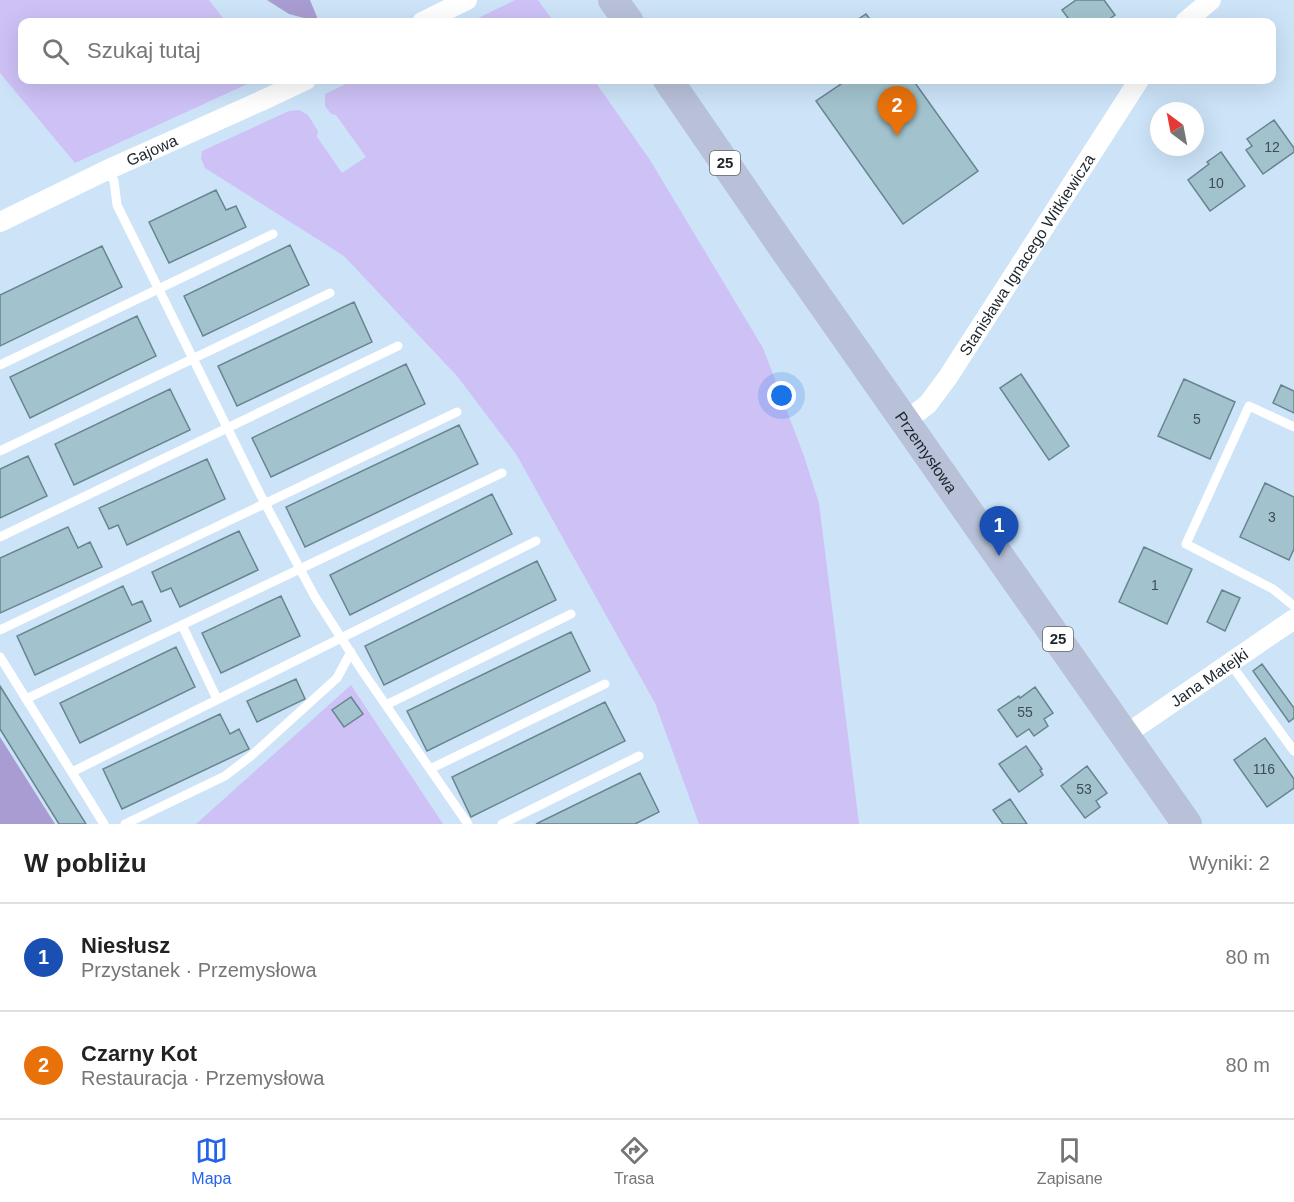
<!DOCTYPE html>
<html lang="pl">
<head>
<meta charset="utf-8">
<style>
  :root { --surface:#fff; --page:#f2f2f2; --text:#222; --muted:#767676; --line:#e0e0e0; --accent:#2563eb }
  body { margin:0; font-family:Arial,sans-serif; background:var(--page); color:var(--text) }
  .compass { position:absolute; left:1150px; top:102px; width:54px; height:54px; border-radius:50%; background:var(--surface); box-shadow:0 6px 24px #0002; rotate:328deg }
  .you { position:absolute; left:782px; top:396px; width:21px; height:21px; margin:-15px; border:4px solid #fff; border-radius:50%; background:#1a73e8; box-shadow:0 0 0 9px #1a73e833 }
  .badge { display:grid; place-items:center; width:39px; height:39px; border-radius:50%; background:var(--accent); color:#fff; font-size:20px; font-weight:700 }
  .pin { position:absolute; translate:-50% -50px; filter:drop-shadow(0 2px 3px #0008) }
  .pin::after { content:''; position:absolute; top:32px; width:21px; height:18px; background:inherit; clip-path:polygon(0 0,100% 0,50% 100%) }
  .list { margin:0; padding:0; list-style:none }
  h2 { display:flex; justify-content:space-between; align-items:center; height:78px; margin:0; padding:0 24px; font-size:26px }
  h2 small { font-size:20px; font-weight:400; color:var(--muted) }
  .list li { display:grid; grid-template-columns:39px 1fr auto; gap:18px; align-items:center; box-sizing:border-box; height:108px; padding:0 24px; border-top:2px solid var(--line) }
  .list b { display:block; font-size:22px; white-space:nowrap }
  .list p { margin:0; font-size:20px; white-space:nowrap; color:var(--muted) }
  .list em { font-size:20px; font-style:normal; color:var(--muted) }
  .icon { flex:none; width:33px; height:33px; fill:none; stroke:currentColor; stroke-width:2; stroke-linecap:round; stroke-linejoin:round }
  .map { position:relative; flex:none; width:1294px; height:824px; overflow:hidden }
  .search { position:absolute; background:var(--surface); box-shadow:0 6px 24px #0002; left:18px; right:18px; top:18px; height:66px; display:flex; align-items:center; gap:15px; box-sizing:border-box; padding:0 21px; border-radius:12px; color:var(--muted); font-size:22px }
  .sheet { height:294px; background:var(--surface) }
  nav { display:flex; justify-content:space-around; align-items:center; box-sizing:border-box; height:84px; border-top:2px solid var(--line); background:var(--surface); font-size:16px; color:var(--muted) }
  nav a { display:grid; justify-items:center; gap:3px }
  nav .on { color:var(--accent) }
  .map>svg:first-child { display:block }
</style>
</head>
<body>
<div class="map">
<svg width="1294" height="824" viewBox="0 0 1294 824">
  <rect width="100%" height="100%" fill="#cce3f8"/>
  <path fill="#cec1f6" d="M 0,0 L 209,0 L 226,22 L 22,22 L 22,80 L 256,80 L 75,163 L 0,73 Z
    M 515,0 L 538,0 L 554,22 L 470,22 Z
    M 354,80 L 594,80 L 650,160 L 763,348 L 804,456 L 819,503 L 859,824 L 699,824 L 655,703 L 516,454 L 457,376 L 344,256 L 205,168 L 201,158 L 202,151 L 289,111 L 299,110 L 308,115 L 318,131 L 317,137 L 342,173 L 366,157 L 336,115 L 331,114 L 325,106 L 325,94 Z
    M 351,685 L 443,824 L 196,824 Z"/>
  <path fill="#a99cd2" d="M 267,0 L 310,0 L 319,22 L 289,14 Z
    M 0,737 L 55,824 L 0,824 Z"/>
  <path fill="#a2c3ce" stroke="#66858f" stroke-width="1.5" d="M 1076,0 L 1104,0 L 1115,15 L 1105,22 L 1071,22 L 1062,10 Z
    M 866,14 L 872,22 L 854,22 Z
    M 847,80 L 913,80 L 978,171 L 903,224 L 816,101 Z
    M 1274,120 L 1294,148 L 1294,152 L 1263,174 L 1246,150 L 1252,146 L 1247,139 Z
    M 1221,152 L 1245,186 L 1210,211 L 1188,180 L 1209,164 L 1207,162 Z
    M 216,190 L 226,210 L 236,206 L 246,227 L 169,263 L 149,222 Z
    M 290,245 L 309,285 L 203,336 L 184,296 Z
    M 102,246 L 122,287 L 0,346 L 0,295 Z
    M 354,302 L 372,342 L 237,406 L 218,366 Z
    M 137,316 L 156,356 L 30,418 L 10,377 Z
    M 406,364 L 425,404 L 271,477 L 252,438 Z
    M 1021,374 L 1069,446 L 1049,460 L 1000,388 Z
    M 1184,379 L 1235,402 L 1210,459 L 1158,436 Z
    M 1281,385 L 1294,391 L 1294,413 L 1273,403 Z
    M 170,389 L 190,430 L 74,485 L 55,444 Z
    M 459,425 L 478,464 L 305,547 L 286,507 Z
    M 28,456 L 47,496 L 0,518 L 0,469 Z
    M 207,459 L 225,499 L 127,545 L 118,525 L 109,529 L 99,508 Z
    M 1265,483 L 1294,497 L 1294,549 L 1289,560 L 1240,537 Z
    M 492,494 L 512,534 L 350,615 L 330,575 Z
    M 68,527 L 78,548 L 90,542 L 102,567 L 0,613 L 0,558 Z
    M 239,531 L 258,570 L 180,607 L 171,588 L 161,592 L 152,572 Z
    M 1144,547 L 1192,569 L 1167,624 L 1119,602 Z
    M 537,561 L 556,600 L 384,685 L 365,646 Z
    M 123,586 L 132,605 L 142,601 L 151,621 L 35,675 L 17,636 Z
    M 1222,590 L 1240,598 L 1225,631 L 1207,622 Z
    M 281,596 L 300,636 L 221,673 L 202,633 Z
    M 571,632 L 590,671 L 427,751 L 407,711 Z
    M 176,647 L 195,687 L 80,743 L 60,703 Z
    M 1262,664 L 1294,708 L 1294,718 L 1289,722 L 1253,671 Z
    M 296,679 L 305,699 L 257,722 L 247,701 Z
    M 0,686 L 86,824 L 59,824 L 0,729 Z
    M 1035,687 L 1053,713 L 1044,719 L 1048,726 L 1034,736 L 1029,729 L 1017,737 L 998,710 L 1019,696 L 1020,698 Z
    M 351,697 L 363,714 L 344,727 L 332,710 Z
    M 605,702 L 625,741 L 471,817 L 452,777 Z
    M 220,714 L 230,734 L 239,729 L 249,749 L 122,809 L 103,769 Z
    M 1265,738 L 1294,779 L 1294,788 L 1267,807 L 1234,760 Z
    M 1026,746 L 1042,769 L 1040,770 L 1043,775 L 1019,792 L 999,764 Z
    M 1087,766 L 1107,793 L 1096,801 L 1100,807 L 1085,818 L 1061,786 Z
    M 640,773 L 659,812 L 635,824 L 536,824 Z
    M 1010,799 L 1027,824 L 1003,824 L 993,810 Z"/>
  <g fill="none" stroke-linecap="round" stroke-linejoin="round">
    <path stroke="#fff" stroke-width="9" d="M 107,170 L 114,181 L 117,205 L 260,494 L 315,597 L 363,672 L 468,824
      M 0,365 L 273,234
      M 1294,427 L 1249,406 L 1186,544 L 1273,589 L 1294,606
      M 0,451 L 330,293
      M 0,537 L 398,346
      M 182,625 L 217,699
      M 0,630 L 457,412
      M 0,657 L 104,824
      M 1230,663 L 1294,751
      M 26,699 L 502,473
      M 386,705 L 571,614
      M 430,769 L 605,684
      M 72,772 L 536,541
      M 125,824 L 225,776 L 251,756 L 337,678 L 351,652
      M 502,824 L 639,756"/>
    <g stroke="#fff" stroke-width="20">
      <path d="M 422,22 L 467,0"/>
      <path d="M 1185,22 L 1211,0"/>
      <path id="s1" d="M 0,222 L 107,170 L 261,101 L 306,80"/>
      <path id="s2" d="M 906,421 L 928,404 L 948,377 L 1139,80"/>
      <path id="s3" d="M 1125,735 L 1294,619"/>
    </g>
    <g stroke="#b8c1d8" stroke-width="30">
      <path d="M 613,0 L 629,22"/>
      <path id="s4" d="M 668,80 L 782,246 L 1187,824"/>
    </g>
  </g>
  <g text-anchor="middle" stroke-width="6" stroke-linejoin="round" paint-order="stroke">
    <g font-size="14" fill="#3e4d55">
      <text x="1272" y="152">12</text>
      <text x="1216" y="188">10</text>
      <text x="1197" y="424">5</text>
      <text x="1272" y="522">3</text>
      <text x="1155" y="590">1</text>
      <text x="1025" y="717">55</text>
      <text x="1264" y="774">116</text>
      <text x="1084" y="794">53</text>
    </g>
    <g fill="#fff" stroke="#61676c" stroke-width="1.5">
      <rect x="710" y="151" width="30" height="24" rx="4.5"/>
      <rect x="1043" y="627" width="30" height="24" rx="4.5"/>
    </g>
    <g font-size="15" font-weight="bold" fill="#1d262d">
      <text x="725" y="168">25</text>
      <text x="1058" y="644">25</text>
    </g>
    <g font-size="16" fill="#1d262d" stroke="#fff">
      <text dy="6" stroke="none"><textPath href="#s1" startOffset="168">Gajowa</textPath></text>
      <text dy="6" stroke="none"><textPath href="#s2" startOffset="207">Stanisława Ignacego Witkiewicza</textPath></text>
      <text dy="6" stroke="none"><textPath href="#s4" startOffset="453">Przemysłowa</textPath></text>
      <text dy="6" stroke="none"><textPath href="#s3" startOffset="102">Jana Matejki</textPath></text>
    </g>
  </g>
</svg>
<svg class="compass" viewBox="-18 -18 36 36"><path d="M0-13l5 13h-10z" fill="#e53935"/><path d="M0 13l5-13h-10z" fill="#767676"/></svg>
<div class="you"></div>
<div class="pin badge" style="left:999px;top:556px;background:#1a4fb4">1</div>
<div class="pin badge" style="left:897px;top:136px;background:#e8710a">2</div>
<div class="search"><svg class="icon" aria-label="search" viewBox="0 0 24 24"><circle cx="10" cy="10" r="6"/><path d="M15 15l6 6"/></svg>Szukaj tutaj</div>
</div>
<section class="sheet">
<h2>W pobliżu<small>Wyniki: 2</small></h2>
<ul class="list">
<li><span class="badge" style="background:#1a4fb4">1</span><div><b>Niesłusz</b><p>Przystanek · Przemysłowa</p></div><em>80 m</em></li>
<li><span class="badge" style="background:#e8710a">2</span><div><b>Czarny Kot</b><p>Restauracja · Przemysłowa</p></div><em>80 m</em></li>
</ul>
</section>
<nav>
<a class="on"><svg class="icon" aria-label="map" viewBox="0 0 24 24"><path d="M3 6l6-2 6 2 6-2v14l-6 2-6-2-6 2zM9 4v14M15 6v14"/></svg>Mapa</a>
<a><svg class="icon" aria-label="directions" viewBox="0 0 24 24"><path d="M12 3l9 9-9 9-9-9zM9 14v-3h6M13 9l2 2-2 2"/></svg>Trasa</a>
<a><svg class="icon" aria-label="saved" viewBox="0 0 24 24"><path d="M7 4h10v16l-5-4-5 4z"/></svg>Zapisane</a>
</nav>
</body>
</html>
